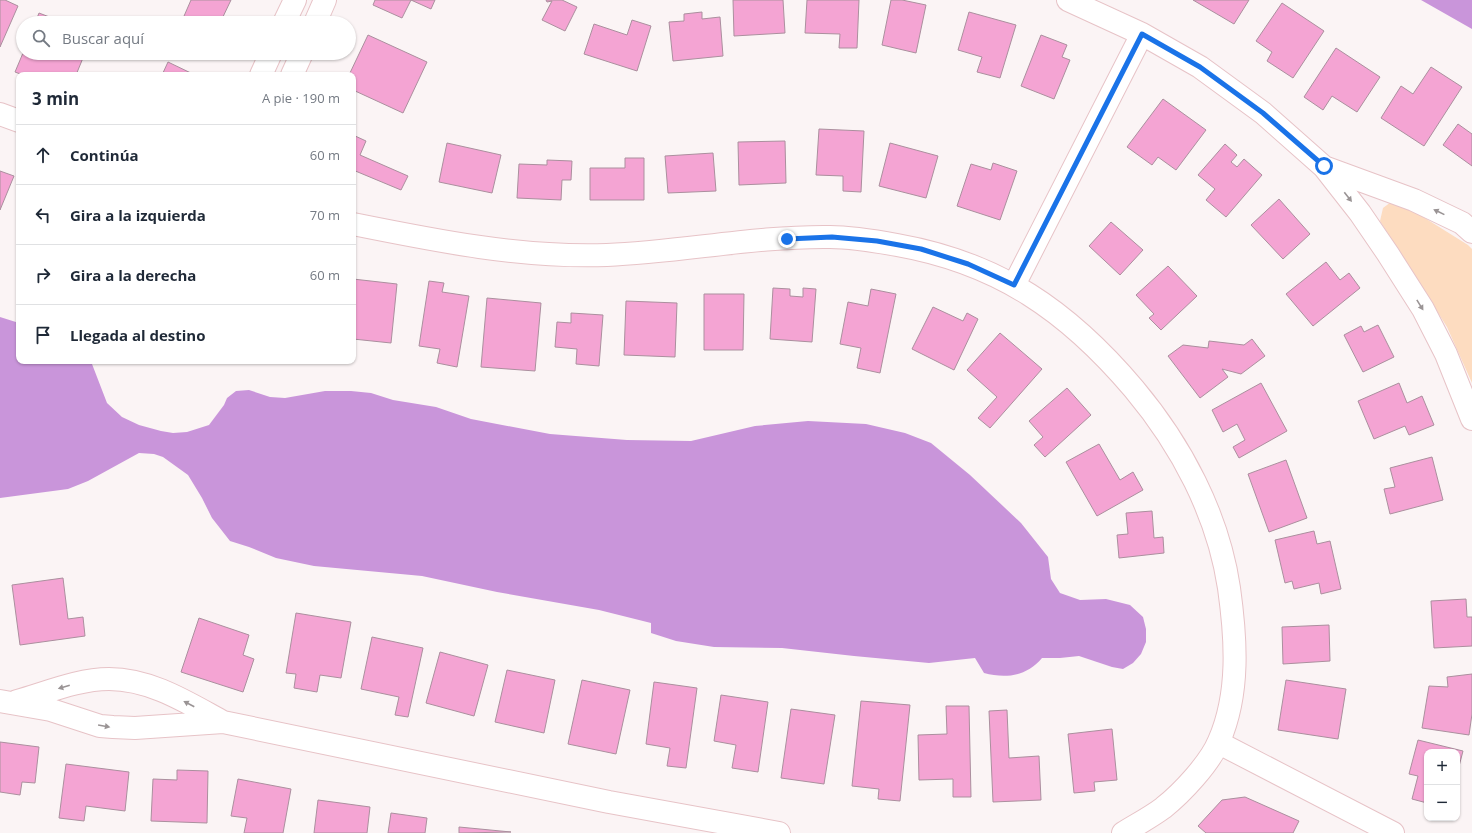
<!DOCTYPE html>
<html lang="es">
<head>
<meta charset="utf-8">
<style>
  :root { --surface:#fff; --page:#f6f6f7; --text:#1f2937; --muted:#747a83; --line:#e0e1e3 }
  body { margin:0; font-family:"Open Sans",sans-serif; background:var(--page); color:var(--text) }
  .controls { position:absolute; right:12px; bottom:12px; display:grid; overflow:hidden; border-radius:8px; box-shadow:0 1px 3px #0004 }
  .controls button { width:36px; height:36px; display:grid; place-items:center; padding:0; border:0; border-bottom:1px solid var(--line); background:var(--surface); color:var(--text); font:20px sans-serif }
  .stop { position:absolute; width:12px; height:12px; margin:-9px; border:3px solid #1a73e8; border-radius:50%; background:#fff }
  .stop.end { background:#1a73e8; border-color:#fff; box-shadow:0 1px 4px #0008 }
  .list { margin:0; padding:0; list-style:none }
  h2 { display:flex; justify-content:space-between; align-items:center; height:52px; margin:0; padding:0 16px; font-size:17px }
  h2 small { font-size:13px; font-weight:400; color:var(--muted) }
  .list li { display:grid; grid-template-columns:26px 1fr auto; gap:12px; align-items:center; box-sizing:border-box; height:60px; padding:0 16px; border-top:1px solid var(--line) }
  .list b { display:block; font-size:15px; white-space:nowrap }
  .list em { font-size:13px; font-style:normal; color:var(--muted) }
  .icon { flex:none; width:22px; height:22px; fill:none; stroke:currentColor; stroke-width:2; stroke-linecap:round; stroke-linejoin:round }
  .map { position:relative; flex:none; width:1472px; height:833px; overflow:hidden }
  .search { position:absolute; background:var(--surface); box-shadow:0 1px 3px #0004; left:16px; top:16px; width:340px; height:44px; display:flex; align-items:center; gap:10px; box-sizing:border-box; padding:0 14px; border-radius:22px; color:var(--muted); font-size:15px }
  .panel { position:absolute; background:var(--surface); box-shadow:0 1px 3px #0004; left:16px; top:72px; width:340px; height:292px; border-radius:8px }
  .map>svg:first-child { display:block }
</style>
</head>
<body>
<div class="map">
<svg width="1472" height="833" viewBox="0 0 1472 833">
  <rect width="100%" height="100%" fill="#fbf4f5"/>
  <path fill="#fddcc0" d="M 1391,202 L 1404,205 L 1468,245 L 1472,249 L 1472,383 L 1447,327 L 1380,221 L 1383,208 Z"/>
  <path fill="#c995da" d="M 1421,0 L 1472,0 L 1472,29 Z
    M 0,317 L 19,323 L 19,361 L 89,361 L 92,364 L 107,403 L 122,417 L 139,425 L 161,431 L 173,433 L 187,432 L 209,425 L 224,405 L 227,398 L 236,391 L 249,390 L 270,397 L 285,398 L 325,391 L 351,391 L 371,393 L 393,400 L 436,407 L 471,419 L 550,434 L 627,440 L 691,441 L 755,426 L 808,421 L 866,424 L 905,433 L 931,443 L 970,475 L 1021,523 L 1048,557 L 1051,579 L 1060,593 L 1080,600 L 1106,599 L 1130,605 L 1143,617 L 1146,629 L 1146,642 L 1141,654 L 1133,663 L 1123,669 L 1112,667 L 1079,656 L 1060,658 L 1042,658 C 1027,676 1006,679 984,673 L 975,658 L 929,663 L 854,656 L 782,648 L 714,647 L 676,641 L 651,633 L 651,623 L 599,610 L 497,592 L 422,576 L 314,566 L 276,558 L 249,547 L 230,541 L 212,518 L 202,498 L 188,475 L 163,457 L 154,454 L 139,453 L 88,481 L 68,489 L 0,498 Z"/>
  <path fill="#f4a4d3" stroke="#ab8f9e" d="M 0,0 L 5,0 L 18,6 L 0,47 Z
    M 191,0 L 231,0 L 220,23 L 181,23 Z
    M 375,0 L 411,0 L 402,18 L 373,5 Z
    M 411,0 L 435,0 L 431,9 Z
    M 546,0 L 562,0 L 577,7 L 565,31 L 542,20 L 552,1 L 547,2 Z
    M 733,0 L 783,0 L 785,33 L 734,36 Z
    M 807,0 L 859,0 L 857,48 L 839,48 L 840,34 L 805,33 Z
    M 891,0 L 902,0 L 926,5 L 916,53 L 882,45 Z
    M 1193,0 L 1249,0 L 1234,24 Z
    M 1282,3 L 1324,31 L 1293,78 L 1267,61 L 1272,52 L 1256,41 Z
    M 702,12 L 702,19 L 720,17 L 723,56 L 673,61 L 669,22 L 684,21 L 684,14 Z
    M 969,12 L 1016,25 L 1000,78 L 977,72 L 982,57 L 958,50 Z
    M 39,13 L 65,23 L 35,23 Z
    M 632,20 L 651,26 L 637,71 L 584,54 L 594,24 L 627,35 Z
    M 368,35 L 427,62 L 403,113 L 353,90 L 353,75 L 349,75 Z
    M 1041,35 L 1067,45 L 1062,57 L 1070,60 L 1054,99 L 1021,86 Z
    M 1336,48 L 1380,77 L 1357,112 L 1332,96 L 1323,110 L 1304,97 Z
    M 23,53 L 85,53 L 76,75 L 23,75 L 15,72 Z
    M 168,62 L 195,75 L 162,75 Z
    M 1431,67 L 1462,87 L 1424,146 L 1381,118 L 1401,86 L 1413,94 Z
    M 1163,99 L 1206,130 L 1176,170 L 1158,157 L 1152,165 L 1127,147 Z
    M 1458,124 L 1472,134 L 1472,166 L 1443,145 Z
    M 819,129 L 864,131 L 861,192 L 843,191 L 843,176 L 816,175 Z
    M 353,135 L 366,141 L 360,155 L 408,176 L 401,190 L 353,170 Z
    M 785,141 L 786,183 L 739,185 L 738,142 Z
    M 447,143 L 501,155 L 492,193 L 439,182 Z
    M 890,143 L 938,156 L 926,198 L 879,186 Z
    M 1225,144 L 1237,155 L 1231,162 L 1237,167 L 1244,159 L 1262,175 L 1226,217 L 1206,200 L 1215,189 L 1198,175 Z
    M 713,153 L 716,191 L 668,193 L 665,156 Z
    M 625,158 L 644,158 L 644,200 L 590,200 L 590,168 L 625,168 Z
    M 547,160 L 572,161 L 571,180 L 562,180 L 561,200 L 517,198 L 519,164 L 547,165 Z
    M 993,163 L 1017,171 L 1000,220 L 957,206 L 971,164 L 991,170 Z
    M 0,171 L 14,176 L 0,210 Z
    M 1279,199 L 1310,234 L 1283,259 L 1251,225 Z
    M 1111,222 L 1143,250 L 1120,275 L 1089,246 Z
    M 1326,262 L 1340,280 L 1349,273 L 1360,288 L 1313,326 L 1286,294 Z
    M 1168,266 L 1197,296 L 1161,330 L 1149,318 L 1154,314 L 1136,295 Z
    M 353,279 L 397,284 L 391,343 L 353,339 Z
    M 429,281 L 444,283 L 442,292 L 469,296 L 457,367 L 437,363 L 440,349 L 419,346 Z
    M 773,288 L 790,289 L 790,296 L 803,297 L 803,288 L 816,289 L 812,342 L 770,339 Z
    M 871,289 L 896,294 L 880,373 L 857,368 L 861,348 L 840,344 L 848,302 L 868,306 Z
    M 704,294 L 744,294 L 743,350 L 704,350 Z
    M 487,298 L 541,303 L 535,371 L 481,367 Z
    M 626,301 L 677,303 L 675,357 L 624,355 Z
    M 933,307 L 963,321 L 967,313 L 978,319 L 954,370 L 912,349 Z
    M 571,313 L 603,315 L 599,366 L 576,364 L 577,349 L 555,347 L 557,322 L 571,323 Z
    M 1378,325 L 1394,357 L 1363,372 L 1344,335 L 1361,326 L 1364,332 Z
    M 1000,333 L 1042,369 L 990,428 L 978,418 L 997,397 L 967,370 Z
    M 1252,339 L 1265,356 L 1241,374 L 1222,369 L 1228,377 L 1200,398 L 1168,356 L 1183,345 L 1208,348 L 1209,341 L 1244,345 Z
    M 1261,383 L 1287,431 L 1239,458 L 1233,447 L 1245,440 L 1237,424 L 1223,432 L 1212,410 Z
    M 1399,383 L 1407,403 L 1422,396 L 1434,425 L 1409,435 L 1405,426 L 1374,439 L 1358,401 Z
    M 1067,388 L 1091,415 L 1045,457 L 1034,445 L 1043,437 L 1029,421 Z
    M 1099,444 L 1120,480 L 1133,472 L 1143,490 L 1097,516 L 1066,462 Z
    M 1432,457 L 1443,500 L 1390,514 L 1384,489 L 1395,487 L 1390,468 Z
    M 1286,460 L 1307,518 L 1269,532 L 1248,474 Z
    M 1152,511 L 1154,538 L 1163,537 L 1164,553 L 1119,558 L 1117,535 L 1128,534 L 1126,513 Z
    M 1314,531 L 1317,544 L 1330,541 L 1341,589 L 1321,594 L 1319,583 L 1294,589 L 1292,581 L 1285,583 L 1275,540 Z
    M 63,578 L 68,619 L 83,617 L 85,636 L 20,645 L 12,585 Z
    M 1466,599 L 1467,617 L 1472,617 L 1472,646 L 1434,648 L 1431,601 Z
    M 296,613 L 351,622 L 341,678 L 320,675 L 317,692 L 294,688 L 296,674 L 286,673 Z
    M 199,618 L 249,635 L 243,655 L 254,659 L 243,692 L 181,672 Z
    M 1329,625 L 1330,661 L 1283,664 L 1282,627 Z
    M 372,637 L 423,648 L 408,717 L 395,715 L 399,697 L 361,689 Z
    M 440,652 L 488,665 L 474,716 L 426,703 Z
    M 507,670 L 555,680 L 544,733 L 495,722 Z
    M 1472,674 L 1472,714 L 1469,735 L 1422,728 L 1429,686 L 1448,687 L 1447,677 Z
    M 582,680 L 630,690 L 616,754 L 568,744 Z
    M 1286,680 L 1346,689 L 1338,739 L 1278,730 Z
    M 654,682 L 697,688 L 686,768 L 667,766 L 670,748 L 646,744 Z
    M 721,695 L 768,702 L 758,772 L 732,768 L 736,745 L 714,741 Z
    M 861,701 L 910,705 L 900,801 L 878,799 L 879,789 L 852,786 Z
    M 946,706 L 969,706 L 971,797 L 953,797 L 953,779 L 919,780 L 918,735 L 947,734 Z
    M 791,709 L 835,715 L 824,784 L 781,778 Z
    M 1007,710 L 1009,758 L 1039,756 L 1041,800 L 993,802 L 989,711 Z
    M 1112,729 L 1117,780 L 1094,782 L 1095,791 L 1074,793 L 1068,734 Z
    M 1418,740 L 1463,751 L 1457,774 L 1457,752 L 1427,752 L 1427,803 L 1412,799 L 1418,776 L 1409,774 Z
    M 0,742 L 39,747 L 35,783 L 22,782 L 20,795 L 0,792 Z
    M 66,764 L 129,772 L 125,811 L 86,806 L 84,821 L 59,818 Z
    M 177,770 L 208,771 L 207,823 L 151,821 L 153,779 L 177,780 Z
    M 238,779 L 291,789 L 283,833 L 244,833 L 247,818 L 231,816 Z
    M 1245,797 L 1299,821 L 1293,833 L 1206,833 L 1198,826 L 1222,800 Z
    M 318,800 L 370,807 L 367,833 L 314,833 Z
    M 391,813 L 427,818 L 425,833 L 388,833 Z
    M 459,827 L 511,832 L 459,833 Z"/>
  <g fill="none" stroke-linecap="round" stroke-linejoin="round">
    <g stroke="#e7c3c7" stroke-width="24">
      <path id="minor" d="M 1068,0 L 1142,34 L 1200,67 L 1263,113 L 1324,167 L 1360,213 L 1388,254 L 1423,309 L 1446,354 L 1472,419
        M 284,23 L 295,0
        M 315,23 L 325,0
        M 261,75 L 271,53
        M 292,75 L 302,53
        M 0,114 L 19,121
        M 1324,167 L 1414,200 L 1462,223 L 1472,232
        M 353,224 C 437,241 522,258 607,255 C 682,252 755,236 830,237 C 852,237 875,241 897,245 C 999,263 1068,311 1134,389 C 1181,445 1218,514 1229,588 C 1236,638 1240,693 1219,741 C 1210,763 1182,793 1163,808 C 1151,817 1136,825 1123,833
        M 1014,285 L 1142,34
        M 0,701 L 51,710 L 100,726 L 113,727 L 135,728 L 223,722 L 609,802 L 779,833
        M 17,701 C 46,693 78,679 109,679 C 151,679 188,703 223,722
        M 1219,743 L 1393,833"/>
    </g>
    <use href="#minor" stroke="#fff" stroke-width="22"/>
  </g>
  <defs><path id="oneway-solid" d="M-6-.8H1V-3.2L6.5 0L1 3.2V.8H-6Z"/></defs>
  <g fill="#9a9495">
    <use href="#oneway-solid" transform="translate(1348 197) rotate(52)"/>
    <use href="#oneway-solid" transform="translate(1439 212) rotate(-154)"/>
    <use href="#oneway-solid" transform="translate(1420 305) rotate(58)"/>
    <use href="#oneway-solid" transform="translate(64 687) rotate(164)"/>
    <use href="#oneway-solid" transform="translate(189 704) rotate(-152)"/>
    <use href="#oneway-solid" transform="translate(104 726) rotate(10)"/>
  </g>
  <g fill="none" stroke-linecap="round" stroke-linejoin="round">
    <path stroke="#1a73e8" stroke-width="5" d="M 787,239 L 832,237 L 877,241 L 921,249 L 968,264 L 1014,285 L 1142,34 L 1200,67 L 1263,113 L 1324,166"/>
  </g>
</svg>
<div class="controls">
<button>+</button>
<button>−</button>
</div>
<div class="stop" style="left:1324px;top:166px"></div>
<div class="stop end" style="left:787px;top:239px"></div>
<div class="search"><svg class="icon" aria-label="search" viewBox="0 0 24 24"><circle cx="10" cy="10" r="6"/><path d="M15 15l6 6"/></svg>Buscar aquí</div>
<section class="panel">
<h2>3 min<small>A pie · 190 m</small></h2>
<ul class="list">
<li><svg class="icon" aria-label="ahead" viewBox="0 0 24 24"><path d="M12 20V5M6 11l6-6 6 6"/></svg><div><b>Continúa</b></div><em>60 m</em></li>
<li><svg class="icon" aria-label="left" viewBox="0 0 24 24"><path d="M17 20v-9H6M10 6l-5 5 5 5"/></svg><div><b>Gira a la izquierda</b></div><em>70 m</em></li>
<li><svg class="icon" aria-label="right" viewBox="0 0 24 24"><path d="M7 20v-9h11M14 6l5 5-5 5"/></svg><div><b>Gira a la derecha</b></div><em>60 m</em></li>
<li><svg class="icon" aria-label="arrive" viewBox="0 0 24 24"><path d="M6 21V4h12l-3 4 3 4H6"/></svg><div><b>Llegada al destino</b></div></li>
</ul>
</section>
</div>
</body>
</html>
